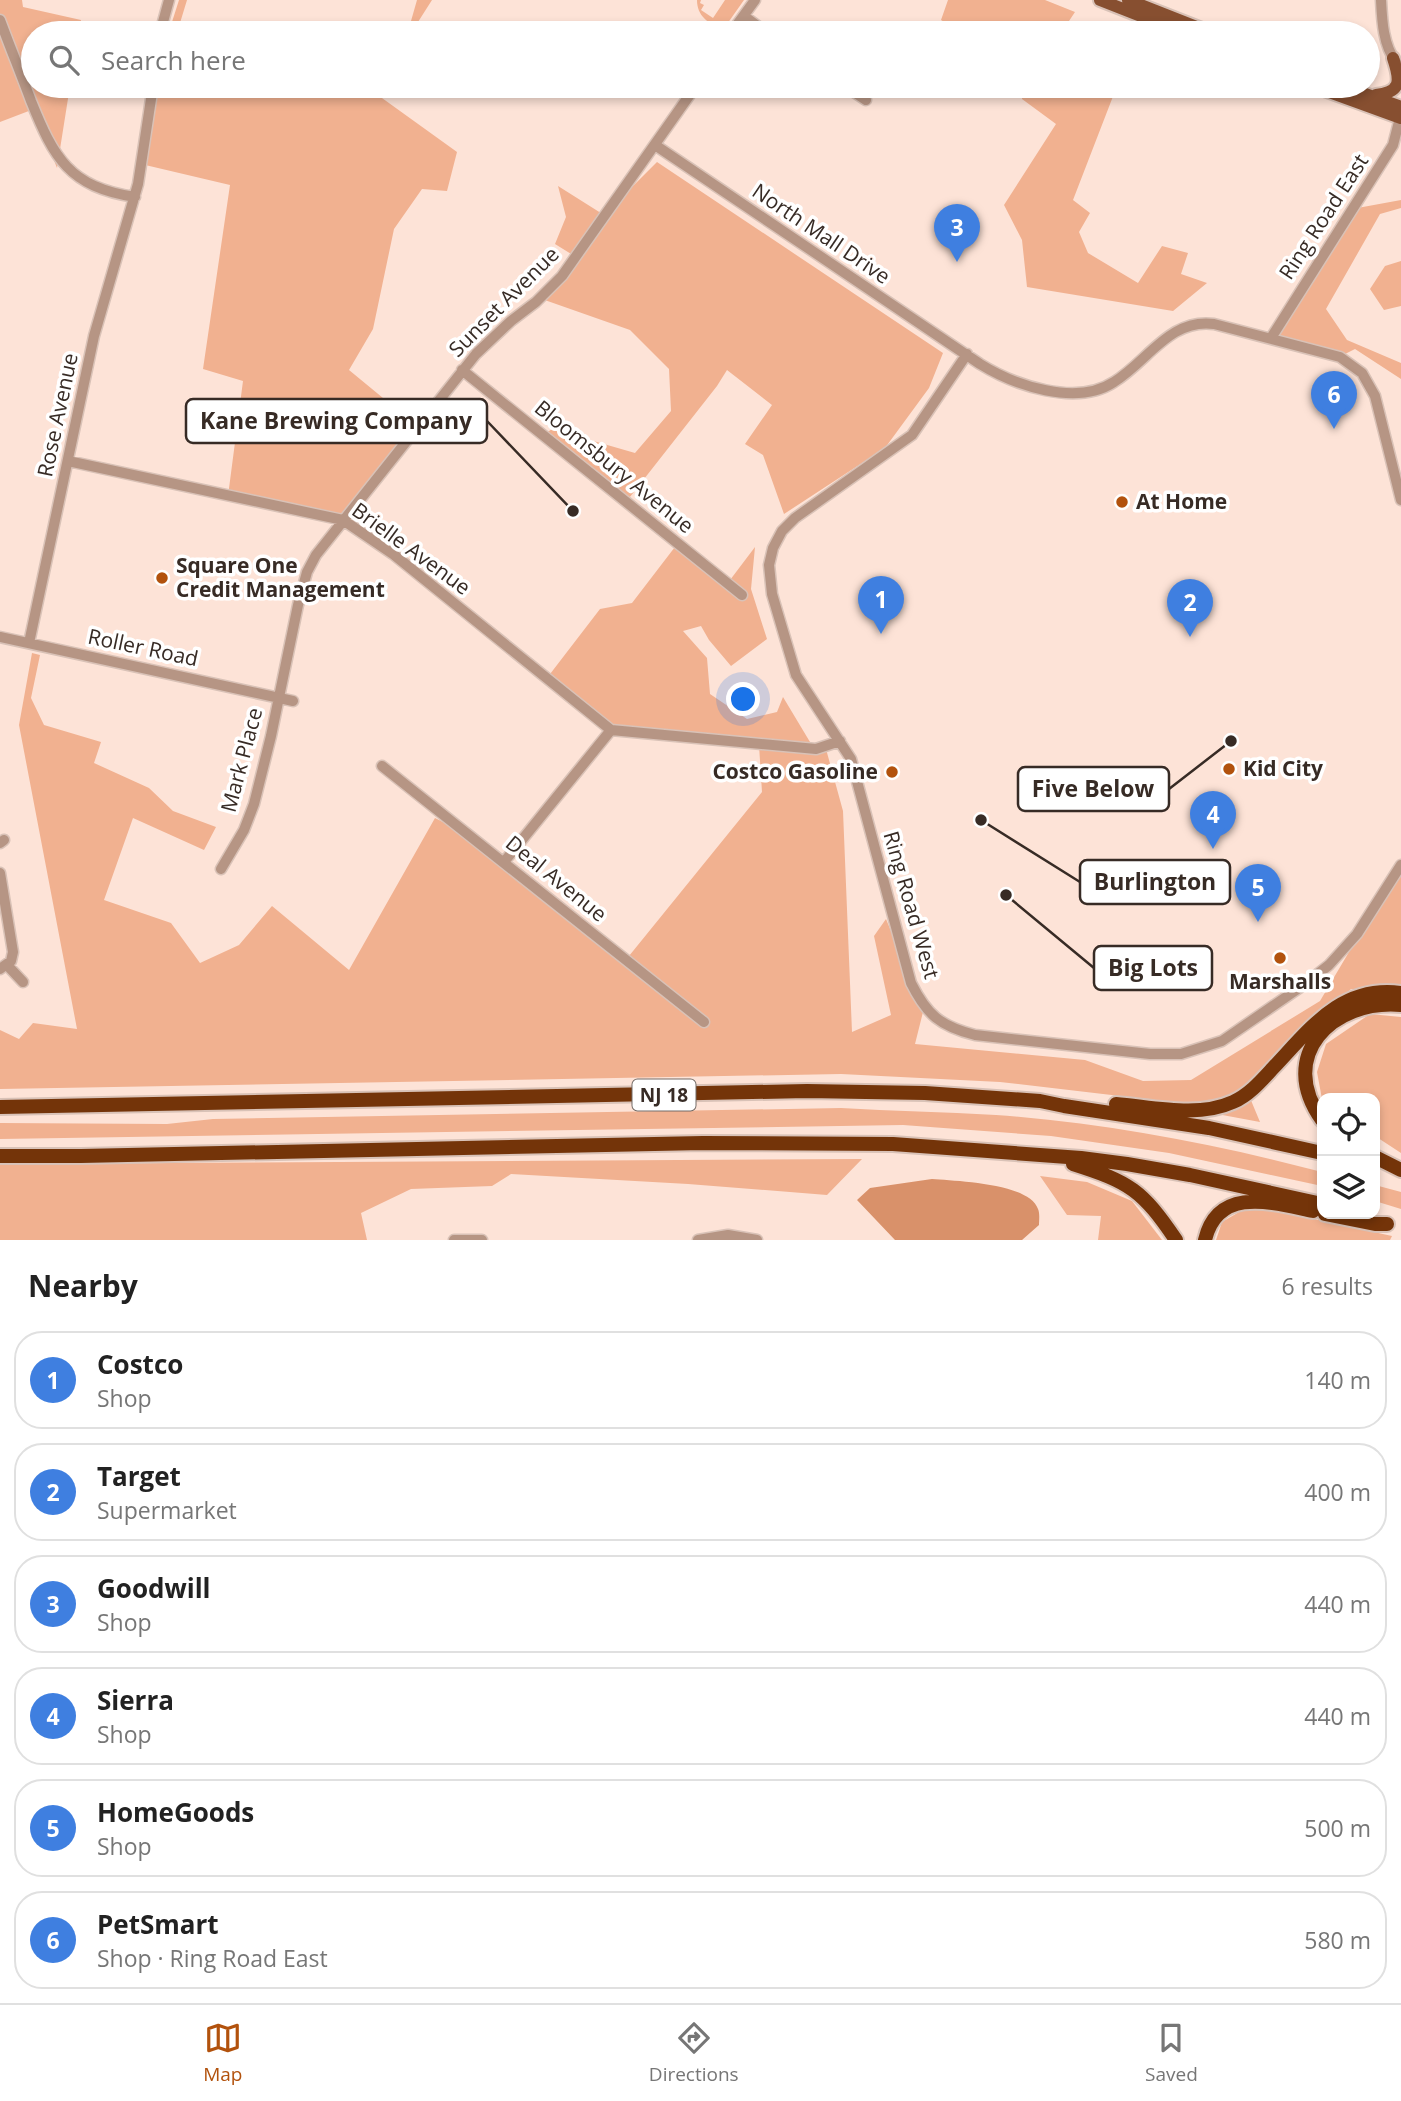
<!DOCTYPE html>
<html lang="en">
<head>
<meta charset="utf-8">
<style>
  :root { --surface:#fff; --page:#f2f2f2; --text:#222; --muted:#767676; --line:#e0e0e0; --accent:#b2520d }
  body { margin:0; font-family:"Open Sans",sans-serif; background:var(--page); color:var(--text) }
  .controls { position:absolute; right:21px; bottom:21px; display:grid; overflow:hidden; border-radius:14px; box-shadow:0 4px 10px #0003 }
  .controls button { width:63px; height:63px; display:grid; place-items:center; padding:0; border:0; border-bottom:2px solid var(--line); background:var(--surface); color:var(--text); font:35px sans-serif }
  .you { position:absolute; left:744px; top:700px; width:24px; height:24px; margin:-18px; border:5px solid #fff; border-radius:50%; background:#1a73e8; box-shadow:0 0 0 10px #1a73e833 }
  .badge { display:grid; place-items:center; width:46px; height:46px; border-radius:50%; background:var(--accent); color:#fff; font-size:23px; font-weight:700 }
  .pin { position:absolute; translate:-50% -58px; filter:drop-shadow(0 2px 4px #0008) }
  .pin::after { content:''; position:absolute; top:37px; width:24px; height:21px; background:inherit; clip-path:polygon(0 0,100% 0,50% 100%) }
  .list { margin:0; padding:0; list-style:none }
  h2 { display:flex; justify-content:space-between; align-items:center; height:91px; margin:0; padding:0 28px; font-size:30px }
  h2 small { font-size:23px; font-weight:400; color:var(--muted) }
  .list li { display:grid; grid-template-columns:46px 1fr auto; gap:21px; align-items:center; box-sizing:border-box; height:98px; margin:0 14px 14px; padding:0 14px; border:2px solid var(--line); border-radius:28px }
  .list b { display:block; font-size:26px; white-space:nowrap }
  .list p { margin:0; font-size:23px; white-space:nowrap; color:var(--muted) }
  .list em { font-size:23px; font-style:normal; color:var(--muted) }
  .icon { flex:none; width:38px; height:38px; fill:none; stroke:currentColor; stroke-width:2; stroke-linecap:round; stroke-linejoin:round }
  .map { position:relative; flex:none; width:1401px; height:1240px; overflow:hidden }
  .search { position:absolute; background:var(--surface); box-shadow:0 4px 10px #0003; left:21px; right:21px; top:21px; height:77px; display:flex; align-items:center; gap:18px; box-sizing:border-box; padding:0 24px; border-radius:38px; color:var(--muted); font-size:26px }
  .sheet { height:763px; background:var(--surface) }
  nav { display:flex; justify-content:space-around; align-items:center; box-sizing:border-box; height:98px; border-top:2px solid var(--line); background:var(--surface); font-size:19px; color:var(--muted) }
  nav a { display:grid; justify-items:center; gap:4px }
  nav .on { color:var(--accent) }
  .map>svg:first-child { display:block }
</style>
</head>
<body>
<div class="map">
<svg width="1401" height="1240" viewBox="0 0 1401 1240">
  <rect width="100%" height="100%" fill="#fde3d7"/>
  <path fill="#f1b190" d="M 0,0 L 22,0 L 23,7 L 81,20 L 79,33 L 33,33 L 33,86 L 70,86 L 57,168 L 34,109 L 0,122 Z
    M 179,0 L 187,0 L 180,23 L 185,25 L 184,31 L 190,33 L 162,33 L 166,8 L 169,21 L 172,22 Z
    M 417,0 L 432,0 L 411,33 L 401,33 L 403,27 L 409,28 Z
    M 697,0 L 701,0 L 700,3 L 704,5 L 701,10 L 713,18 L 725,0 L 744,0 L 725,27 L 722,29 C 708,23 697,16 697,0 Z
    M 948,0 L 1045,0 L 1075,12 L 1061,33 L 962,33 L 941,20 Z
    M 154,86 L 378,86 L 375,93 L 457,152 L 447,191 L 422,189 L 394,229 L 373,329 L 349,370 L 383,398 L 389,426 L 406,440 L 346,517 L 228,496 L 243,381 L 203,369 L 230,185 L 141,164 Z
    M 1023,86 L 1117,86 L 1073,200 L 1090,213 L 1079,232 L 1088,253 L 1138,283 L 1162,246 L 1188,253 L 1181,274 L 1207,283 L 1173,311 L 1027,287 L 1022,240 L 1004,205 L 1056,124 L 1022,99 Z
    M 657,162 L 943,353 L 929,388 L 885,448 L 784,514 L 763,455 L 745,444 L 772,405 L 727,370 L 717,386 L 626,502 L 542,436 L 552,429 L 635,453 L 671,411 L 669,369 L 630,330 L 539,298 L 576,257 L 555,244 L 566,217 L 558,186 L 604,215 Z
    M 1401,200 L 1401,208 L 1380,214 L 1326,309 L 1347,340 L 1401,363 L 1401,379 L 1355,349 L 1337,358 L 1269,340 L 1352,209 Z
    M 1401,261 L 1401,306 L 1384,310 L 1370,289 L 1385,266 Z
    M 678,543 L 727,584 L 755,547 L 751,589 L 767,639 L 731,666 L 709,640 L 701,626 L 683,631 L 707,658 L 710,694 L 747,719 L 777,712 L 783,697 L 813,747 L 826,749 L 843,811 L 852,1032 L 891,1015 L 874,936 L 886,919 L 921,1004 L 923,1012 L 915,1044 L 1085,1060 L 1143,1081 L 1191,1080 L 1320,1001 L 1401,864 L 1401,993 L 1351,989 L 1245,1086 L 1260,1122 L 1120,1096 L 1000,1082 L 841,1074 L 0,1089 L 0,1030 L 19,1039 L 33,1023 L 77,1029 L 19,725 L 32,653 L 40,655 L 31,698 L 44,725 L 101,742 L 94,763 L 149,788 L 173,811 L 216,827 L 204,850 L 133,818 L 104,900 L 171,923 L 200,963 L 239,945 L 272,906 L 349,970 L 435,818 L 447,824 L 629,956 L 762,792 L 759,745 L 619,729 L 547,678 L 600,609 L 632,603 Z
    M 1370,1014 L 1401,1017 L 1401,1153 L 1375,1136 L 1375,1098 L 1322,1099 L 1317,1072 L 1326,1044 Z
    M 841,1108 C 892,1111 944,1112 996,1115 C 1105,1123 1216,1144 1322,1172 L 1322,1186 L 1169,1153 L 1051,1136 L 903,1125 L 0,1139 L 0,1123 L 167,1124 L 213,1119 Z
    M 862,1159 L 827,1195 L 688,1184 L 511,1174 L 492,1186 L 411,1189 L 361,1213 L 367,1240 L 0,1240 L 0,1164 Z
    M 1040,1176 L 1087,1182 L 1132,1201 L 1162,1240 L 1098,1240 L 1101,1216 L 1067,1215 Z
    M 1375,1185 L 1401,1192 L 1401,1209 L 1375,1201 Z
    M 1246,1208 L 1273,1210 L 1392,1236 L 1390,1240 L 1216,1240 L 1222,1222 Z"/>
  <path fill="#d9916a" d="M 932,1179 C 956,1181 1029,1183 1038,1209 C 1040,1213 1039,1221 1039,1225 L 1022,1240 L 895,1240 L 857,1200 L 870,1188 Z"/>
  <g fill="none" stroke-linecap="round" stroke-linejoin="round">
    <g stroke="#d9c2b7" stroke-width="13">
      <path id="minor" d="M 1381,0 C 1382,20 1383,45 1396,62
        M 744,16 L 767,33
        M 0,20 C 10,47 21,74 31,101 C 54,158 69,187 135,197
        M 160,33 L 169,0
        M 731,33 L 755,0
        M 845,86 L 866,100
        M 655,145 L 980,364 C 1014,385 1076,407 1114,382 C 1148,361 1170,318 1214,324 L 1340,357 L 1362,373 L 1375,396 L 1401,500
        M 1271,338 L 1393,145 L 1401,114
        M 967,354 L 912,435 L 795,518 L 782,531 L 773,548 L 769,565 L 772,594 L 796,675 L 851,759 L 911,983 C 927,1015 940,1026 975,1035 L 1150,1054 L 1181,1054 L 1222,1041 L 1305,984 L 1329,965 L 1357,934 L 1401,865
        M 462,370 L 742,595
        M 68,461 L 343,520 L 393,554 L 611,730
        M 0,637 L 293,701
        M 29,643 L 94,336 L 138,184 L 153,86
        M 611,730 L 816,749 L 840,741
        M 382,766 L 704,1022
        M 0,843 L 4,840
        M 504,862 L 611,730
        M 221,869 L 244,830 L 254,804 L 271,736 L 298,605 L 307,572 L 316,555 L 476,354 L 511,321 L 536,302 L 562,276 L 696,86
        M 0,873 L 13,952 L 11,961 L 0,969
        M 7,965 L 23,982
        M 454,1240 L 482,1240
        M 698,1240 L 728,1235 L 757,1240"/>
    </g>
    <g stroke="#d9c2b7" stroke-width="16">
      <path id="major" d="M 1100,0 L 1184,33
        M 1128,0 L 1212,33
        M 1313,86 L 1401,118
        M 1343,86 L 1401,107
        M 1376,95 C 1401,92 1401,82 1393,58"/>
    </g>
    <g stroke="#d9c2b7" stroke-width="18">
      <path id="highway" d="M 1116,1104 C 1153,1107 1198,1118 1233,1102 C 1249,1095 1261,1081 1273,1068 C 1310,1029 1341,985 1401,993
        M 0,1107 L 807,1091 L 925,1093 L 1040,1101 L 1064,1106 L 1209,1128 L 1322,1153
        M 1322,1120 C 1276,1056 1332,999 1401,1005
        M 0,1156 L 81,1156 L 703,1143 L 893,1144 L 1081,1158 L 1127,1164 L 1190,1175 L 1322,1204
        M 1375,1157 L 1401,1170
        M 1073,1164 C 1130,1182 1142,1190 1176,1240
        M 1325,1214 L 1375,1224 L 1387,1224
        M 1205,1240 C 1218,1185 1274,1203 1313,1211"/>
    </g>
    <use href="#minor" stroke="#b69584" stroke-width="10"/>
    <use href="#major" stroke="#874f30" stroke-width="12"/>
    <use href="#highway" stroke="#743409" stroke-width="14"/>
  </g>
  <g fill="#b2520d" stroke="#fff" stroke-width="2.5">
    <circle cx="1122" cy="502" r="7"/>
    <circle cx="162" cy="578" r="7"/>
    <circle cx="1229" cy="769" r="7"/>
    <circle cx="892" cy="772" r="7"/>
    <circle cx="1280" cy="958" r="7"/>
  </g>
  <g text-anchor="middle" stroke-width="7" stroke-linejoin="round" paint-order="stroke">
    <rect fill="#fff" stroke="#736b66" stroke-width="2" x="632.5" y="1079.5" width="63" height="31" rx="5"/>
    <g font-size="19" font-weight="bold" fill="#372b25">
      <text x="664" y="1102">NJ 18</text>
    </g>
    <g font-size="21" fill="#372b25" stroke="#fff">
      <text transform="translate(1324 217) rotate(-57)" y="7">Ring Road East</text>
      <text transform="translate(821 234) rotate(34)" y="7">North Mall Drive</text>
      <text transform="translate(504 302) rotate(-45)" y="7">Sunset Avenue</text>
      <text transform="translate(58 415) rotate(-78)" y="7">Rose Avenue</text>
      <text transform="translate(614 467) rotate(39)" y="7">Bloomsbury Avenue</text>
      <text transform="translate(411 549) rotate(36)" y="7">Brielle Avenue</text>
      <text transform="translate(143 648) rotate(12)" y="7">Roller Road</text>
      <text transform="translate(242 760) rotate(-75)" y="7">Mark Place</text>
      <text transform="translate(556 879) rotate(39)" y="7">Deal Avenue</text>
      <text transform="translate(911 905) rotate(74)" y="7">Ring Road West</text>
    </g>
    <g font-size="21" font-weight="bold" fill="#372b25" stroke="#fff" text-anchor="start">
      <text x="1136" y="509">At Home</text>
      <text x="176" y="573">Square One<tspan x="176" dy="24">Credit Management</tspan></text>
      <text x="1243" y="776">Kid City</text>
      <text x="878" y="779" text-anchor="end">Costco Gasoline</text>
      <text x="1280" y="989" text-anchor="middle">Marshalls</text>
    </g>
  </g>
  <path fill="none" stroke="#372b25" stroke-width="2.5" d="M573 511L487 421M1231 741L1169 789M981 820L1080 882M1006 895L1094 968"/>
  <g fill="#372b25" stroke="#fff" stroke-width="2.5">
    <circle cx="573" cy="511" r="7"/>
    <circle cx="1231" cy="741" r="7"/>
    <circle cx="981" cy="820" r="7"/>
    <circle cx="1006" cy="895" r="7"/>
  </g>
  <g fill="#fff" stroke="#372b25" stroke-width="2.5">
    <rect x="186" y="399" width="301" height="44" rx="7"/>
    <rect x="1018" y="767" width="151" height="44" rx="7"/>
    <rect x="1080" y="860" width="150" height="44" rx="7"/>
    <rect x="1094" y="946" width="118" height="44" rx="7"/>
  </g>
  <g font-size="23" text-anchor="middle" font-weight="bold" fill="#372b25">
    <text x="336" y="429">Kane Brewing Company</text>
    <text x="1093" y="797">Five Below</text>
    <text x="1155" y="890">Burlington</text>
    <text x="1153" y="976">Big Lots</text>
  </g>
</svg>
<div class="controls">
<button><svg class="icon" aria-label="locate" viewBox="0 0 24 24"><circle cx="12" cy="12" r="6"/><path d="M12 2v4M12 18v4M2 12h4M18 12h4"/></svg></button>
<button><svg class="icon" aria-label="layers" viewBox="0 0 24 24"><path d="M12 4l9 5-9 5-9-5zM3 14l9 5 9-5"/></svg></button>
</div>
<div class="you"></div>
<div class="pin badge" style="left:881px;top:634px;background:#3f7fe0">1</div>
<div class="pin badge" style="left:1190px;top:637px;background:#3f7fe0">2</div>
<div class="pin badge" style="left:957px;top:262px;background:#3f7fe0">3</div>
<div class="pin badge" style="left:1213px;top:849px;background:#3f7fe0">4</div>
<div class="pin badge" style="left:1258px;top:922px;background:#3f7fe0">5</div>
<div class="pin badge" style="left:1334px;top:429px;background:#3f7fe0">6</div>
<div class="search"><svg class="icon" aria-label="search" viewBox="0 0 24 24"><circle cx="10" cy="10" r="6"/><path d="M15 15l6 6"/></svg>Search here</div>
</div>
<section class="sheet">
<h2>Nearby<small>6 results</small></h2>
<ul class="list">
<li><span class="badge" style="background:#3f7fe0">1</span><div><b>Costco</b><p>Shop</p></div><em>140 m</em></li>
<li><span class="badge" style="background:#3f7fe0">2</span><div><b>Target</b><p>Supermarket</p></div><em>400 m</em></li>
<li><span class="badge" style="background:#3f7fe0">3</span><div><b>Goodwill</b><p>Shop</p></div><em>440 m</em></li>
<li><span class="badge" style="background:#3f7fe0">4</span><div><b>Sierra</b><p>Shop</p></div><em>440 m</em></li>
<li><span class="badge" style="background:#3f7fe0">5</span><div><b>HomeGoods</b><p>Shop</p></div><em>500 m</em></li>
<li><span class="badge" style="background:#3f7fe0">6</span><div><b>PetSmart</b><p>Shop · Ring Road East</p></div><em>580 m</em></li>
</ul>
</section>
<nav>
<a class="on"><svg class="icon" aria-label="map" viewBox="0 0 24 24"><path d="M3 6l6-2 6 2 6-2v14l-6 2-6-2-6 2zM9 4v14M15 6v14"/></svg>Map</a>
<a><svg class="icon" aria-label="directions" viewBox="0 0 24 24"><path d="M12 3l9 9-9 9-9-9zM9 14v-3h6M13 9l2 2-2 2"/></svg>Directions</a>
<a><svg class="icon" aria-label="saved" viewBox="0 0 24 24"><path d="M7 4h10v16l-5-4-5 4z"/></svg>Saved</a>
</nav>
</body>
</html>
